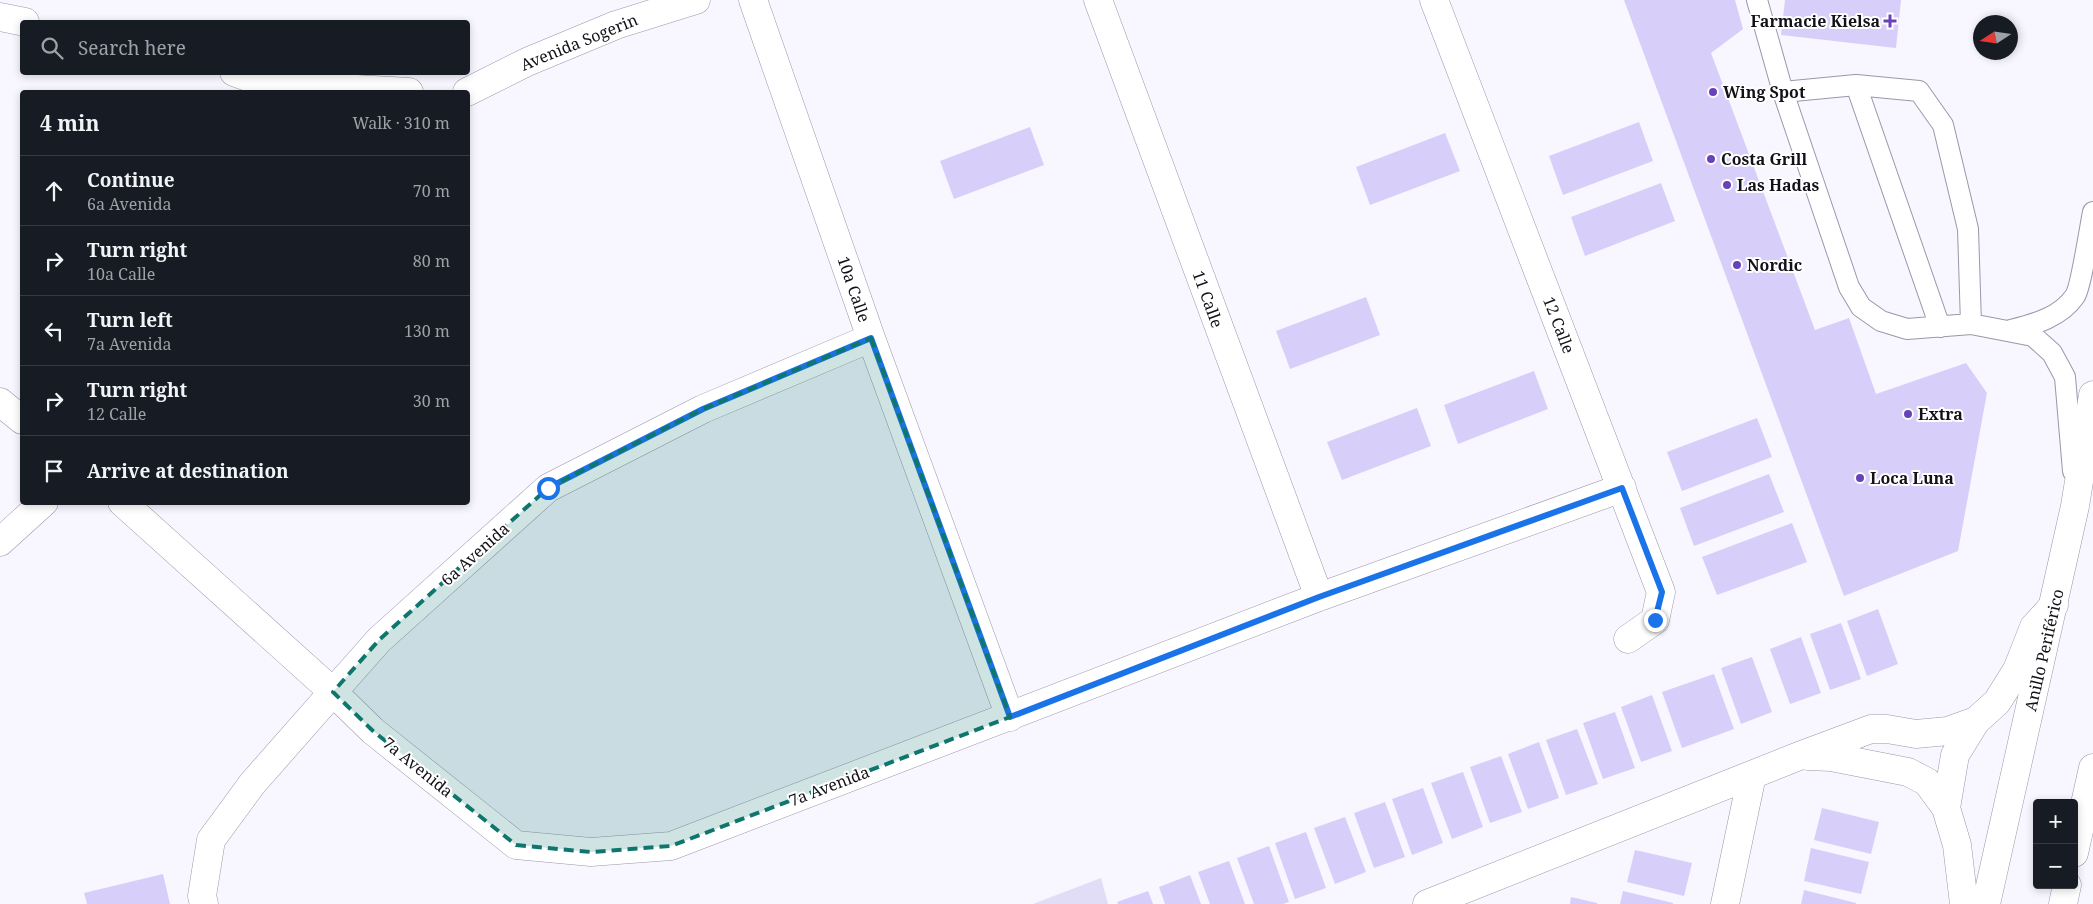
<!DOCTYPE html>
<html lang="en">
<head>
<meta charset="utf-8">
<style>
  :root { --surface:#171b24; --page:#242831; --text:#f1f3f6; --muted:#9ea1a6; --line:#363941 }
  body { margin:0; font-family:"Noto Serif",serif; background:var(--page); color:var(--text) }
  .controls { position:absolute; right:15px; bottom:15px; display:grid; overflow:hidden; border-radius:5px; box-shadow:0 2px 8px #0003 }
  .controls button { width:45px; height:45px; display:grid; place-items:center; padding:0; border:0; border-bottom:1px solid var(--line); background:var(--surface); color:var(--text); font:25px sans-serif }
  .compass { position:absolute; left:1973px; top:15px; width:45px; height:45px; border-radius:50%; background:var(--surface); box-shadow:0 2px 8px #0003; rotate:258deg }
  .stop { position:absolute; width:15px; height:15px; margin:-11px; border:4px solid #1a73e8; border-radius:50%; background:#fff }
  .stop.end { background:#1a73e8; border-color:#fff; box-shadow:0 1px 5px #0008 }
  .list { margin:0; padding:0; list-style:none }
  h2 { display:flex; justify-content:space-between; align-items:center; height:65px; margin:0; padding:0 20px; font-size:21px }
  h2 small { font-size:16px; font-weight:400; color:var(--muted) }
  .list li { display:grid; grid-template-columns:32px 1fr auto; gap:15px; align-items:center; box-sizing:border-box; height:70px; padding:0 20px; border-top:1px solid var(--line) }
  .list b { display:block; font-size:19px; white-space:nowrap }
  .list p { margin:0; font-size:16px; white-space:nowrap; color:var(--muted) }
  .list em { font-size:16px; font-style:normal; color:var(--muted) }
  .icon { flex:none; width:28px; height:28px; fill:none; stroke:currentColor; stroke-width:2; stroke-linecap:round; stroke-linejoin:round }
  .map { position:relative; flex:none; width:2093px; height:904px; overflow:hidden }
  .search { position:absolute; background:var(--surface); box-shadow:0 2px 8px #0003; left:20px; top:20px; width:450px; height:55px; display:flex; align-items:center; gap:12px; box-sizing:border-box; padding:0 18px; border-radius:5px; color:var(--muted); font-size:19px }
  .panel { position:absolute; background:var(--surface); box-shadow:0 2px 8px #0003; left:20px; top:90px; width:450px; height:415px; border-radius:5px }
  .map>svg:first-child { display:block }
</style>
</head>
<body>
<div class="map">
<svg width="2093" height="904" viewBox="0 0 2093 904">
  <rect width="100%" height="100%" fill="#f8f6ff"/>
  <path fill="#e1ddf6" d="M 1101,878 L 1108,904 L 1033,904 Z"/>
  <path fill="#d7cff9" d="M 1624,0 L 1735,0 L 1743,29 L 1711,53 L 1815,330 L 1849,318 L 1876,394 L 1966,363 L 1987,393 L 1958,551 L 1844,596 Z
    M 1785,0 L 1901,0 L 1896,48 L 1781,35 Z
    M 1639,122 L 1653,161 L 1563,195 L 1549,156 Z
    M 1030,127 L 1044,165 L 954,199 L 940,161 Z
    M 1445,133 L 1460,171 L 1370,205 L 1356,167 Z
    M 1661,183 L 1675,221 L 1585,256 L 1571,217 Z
    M 1366,297 L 1380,335 L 1290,369 L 1276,331 Z
    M 1534,371 L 1548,409 L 1458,444 L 1444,405 Z
    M 1417,408 L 1431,446 L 1342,480 L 1327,442 Z
    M 1757,418 L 1772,457 L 1682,491 L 1667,452 Z
    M 1769,474 L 1784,512 L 1694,546 L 1680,508 Z
    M 1792,523 L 1807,562 L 1717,595 L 1702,557 Z
    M 1878,609 L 1898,664 L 1867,676 L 1847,621 Z
    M 1841,623 L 1861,679 L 1830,690 L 1810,634 Z
    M 1801,637 L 1821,693 L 1790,704 L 1770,649 Z
    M 1752,657 L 1772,712 L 1741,724 L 1721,668 Z
    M 1714,674 L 1734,729 L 1682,748 L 1662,692 Z
    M 1652,695 L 1672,751 L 1641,762 L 1621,707 Z
    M 1615,712 L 1635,768 L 1603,779 L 1583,723 Z
    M 1577,729 L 1598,784 L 1566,795 L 1546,740 Z
    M 1539,742 L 1559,798 L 1528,809 L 1508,754 Z
    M 1501,756 L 1522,812 L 1490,823 L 1470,767 Z
    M 1463,772 L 1483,827 L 1452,839 L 1431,783 Z
    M 1423,788 L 1443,843 L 1412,855 L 1392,799 Z
    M 1385,802 L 1405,857 L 1374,868 L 1354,813 Z
    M 1822,808 L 1879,822 L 1871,854 L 1814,840 Z
    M 1345,817 L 1366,872 L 1335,884 L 1314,828 Z
    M 1306,832 L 1326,888 L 1295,899 L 1275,843 Z
    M 1269,846 L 1289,902 L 1283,904 L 1254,904 L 1237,858 Z
    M 1811,848 L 1869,862 L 1861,894 L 1804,881 Z
    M 1635,850 L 1692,863 L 1684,896 L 1627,882 Z
    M 1229,861 L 1245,904 L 1210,904 L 1198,872 Z
    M 163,874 L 170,904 L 87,904 L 84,893 Z
    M 1190,875 L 1201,904 L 1165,904 L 1159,887 Z
    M 1804,890 L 1856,903 L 1856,904 L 1801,904 Z
    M 1148,891 L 1153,904 L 1118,904 L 1117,902 Z
    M 1623,891 L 1673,903 L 1673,904 L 1620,904 Z
    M 1571,897 L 1597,903 L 1597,904 L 1570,904 Z"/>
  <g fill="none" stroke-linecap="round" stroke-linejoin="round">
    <g stroke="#9b97ab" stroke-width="22">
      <path id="lane" d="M 1757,0 L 1783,92 L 1849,287 L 1861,307 L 1881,321 L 1907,329 L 1971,324 L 2033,336 L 2052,353 L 2065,377 L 2073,471
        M 1856,85 L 1940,327
        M 1783,92 L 1856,85 L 1919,91 L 1943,125 L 1968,229 L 1971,324
        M 2011,330 C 2035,324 2061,317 2075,296 C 2081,287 2090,227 2093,212"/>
    </g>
    <g stroke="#9b97ab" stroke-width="29">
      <path id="street" d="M 753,0 L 871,338 L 1010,717
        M 1098,0 L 1319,597
        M 1434,0 L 1661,592 L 1655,620 L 1628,639
        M 0,17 L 25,22
        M 234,72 L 267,84 L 409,92
        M 871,338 L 703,409 L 548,488 L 379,640 L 333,692 L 373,731 L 516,845 L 591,852 L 671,846 L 1319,597 L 1622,488
        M 0,402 L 22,420
        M 1808,756 L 1831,757 L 1908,772 L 1927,782 L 1946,808 L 1957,845 L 1964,904
        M 1946,808 L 1955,755 L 1976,721
        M 1427,904 L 1799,756 L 1871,729 L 1887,729 L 1916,734 L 1948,731 L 1976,721 L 1997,702 L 2017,670 L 2034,627 L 2054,605
        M 1725,904 L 1752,775"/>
    </g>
    <g stroke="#9b97ab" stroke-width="29">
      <path id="secondary" d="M 467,92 L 527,62 L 616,25 L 696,0
        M 122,502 L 333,692 L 252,784 L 211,840 L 202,896 L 204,904
        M 0,542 L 44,502"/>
    </g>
    <g stroke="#9b97ab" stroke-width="29">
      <path id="highway" d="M 2074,853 L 2093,768
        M 1986,904 L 2075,506 L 2093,395
        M 2063,904 L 2067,885"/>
    </g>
    <use href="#lane" stroke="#fff" stroke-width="20"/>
    <use href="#street" stroke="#fff" stroke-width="28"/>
    <use href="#secondary" stroke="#fff" stroke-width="28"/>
    <use href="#highway" stroke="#fff" stroke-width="28"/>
  </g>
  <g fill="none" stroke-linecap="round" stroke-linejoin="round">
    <path stroke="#1a73e8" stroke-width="6" d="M 548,488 L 703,409 L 871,338 L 1010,717 L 1319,597 L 1622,488 L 1662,592 L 1655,620"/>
  </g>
  <path fill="#0f766e" fill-opacity="0.2" stroke="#0f766e" stroke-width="4" stroke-dasharray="10 6" stroke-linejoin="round" d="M 871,338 L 1010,717 L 671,846 L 591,852 L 516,845 L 373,731 L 333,692 L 379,640 L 548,488 L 703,409 Z"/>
  <g fill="#6942ba" stroke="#fff" stroke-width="2">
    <path d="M1887.5 13.5h5v5h5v5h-5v5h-5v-5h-5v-5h5z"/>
    <circle cx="1713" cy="92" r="5"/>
    <circle cx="1711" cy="159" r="5"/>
    <circle cx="1727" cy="185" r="5"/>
    <circle cx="1737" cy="265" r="5"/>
    <circle cx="1908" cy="414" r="5"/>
    <circle cx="1860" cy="478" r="5"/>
  </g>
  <g text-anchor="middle" stroke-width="4" stroke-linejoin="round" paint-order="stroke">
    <g font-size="16" font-weight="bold" fill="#131118" stroke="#fff" text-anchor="start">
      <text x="1880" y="27" text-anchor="end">Farmacie Kielsa</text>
      <text x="1723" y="98">Wing Spot</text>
      <text x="1721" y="165">Costa Grill</text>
      <text x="1737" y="191">Las Hadas</text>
      <text x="1747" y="271">Nordic</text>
      <text x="1918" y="420">Extra</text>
      <text x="1870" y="484">Loca Luna</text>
    </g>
    <g font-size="16" fill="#131118" stroke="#fff">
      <text transform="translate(579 42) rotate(-22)" y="6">Avenida Sogerin</text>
      <text transform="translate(854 289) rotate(71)" y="6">10a Calle</text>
      <text transform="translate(1208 299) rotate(70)" y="6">11 Calle</text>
      <text transform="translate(1559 325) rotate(69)" y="6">12 Calle</text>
      <text transform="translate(475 554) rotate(-42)" y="6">6a Avenida</text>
      <text transform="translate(2044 650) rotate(-77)" y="6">Anillo Periférico</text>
      <text transform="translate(418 767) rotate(39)" y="6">7a Avenida</text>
      <text transform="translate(829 786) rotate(-21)" y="6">7a Avenida</text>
    </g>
  </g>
</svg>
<div class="controls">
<button>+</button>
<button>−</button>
</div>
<svg class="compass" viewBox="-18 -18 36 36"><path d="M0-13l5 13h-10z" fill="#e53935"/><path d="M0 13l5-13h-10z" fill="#9ea1a6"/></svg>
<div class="stop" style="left:548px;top:488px"></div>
<div class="stop end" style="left:1655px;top:620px"></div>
<div class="search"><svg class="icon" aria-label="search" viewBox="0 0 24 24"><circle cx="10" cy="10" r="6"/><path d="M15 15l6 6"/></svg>Search here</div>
<section class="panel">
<h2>4 min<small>Walk · 310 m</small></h2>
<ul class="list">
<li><svg class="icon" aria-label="ahead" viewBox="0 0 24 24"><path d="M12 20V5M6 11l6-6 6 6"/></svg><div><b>Continue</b><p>6a Avenida</p></div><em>70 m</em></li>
<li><svg class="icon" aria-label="right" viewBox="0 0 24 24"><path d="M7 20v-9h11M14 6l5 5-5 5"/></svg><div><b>Turn right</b><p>10a Calle</p></div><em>80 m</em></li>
<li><svg class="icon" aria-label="left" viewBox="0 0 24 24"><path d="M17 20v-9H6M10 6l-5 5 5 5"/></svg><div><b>Turn left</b><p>7a Avenida</p></div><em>130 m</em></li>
<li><svg class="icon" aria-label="right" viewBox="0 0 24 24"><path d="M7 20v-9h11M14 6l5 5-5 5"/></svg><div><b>Turn right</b><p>12 Calle</p></div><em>30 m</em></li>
<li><svg class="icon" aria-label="arrive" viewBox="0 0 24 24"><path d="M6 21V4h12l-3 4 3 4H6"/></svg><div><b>Arrive at destination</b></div></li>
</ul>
</section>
</div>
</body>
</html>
